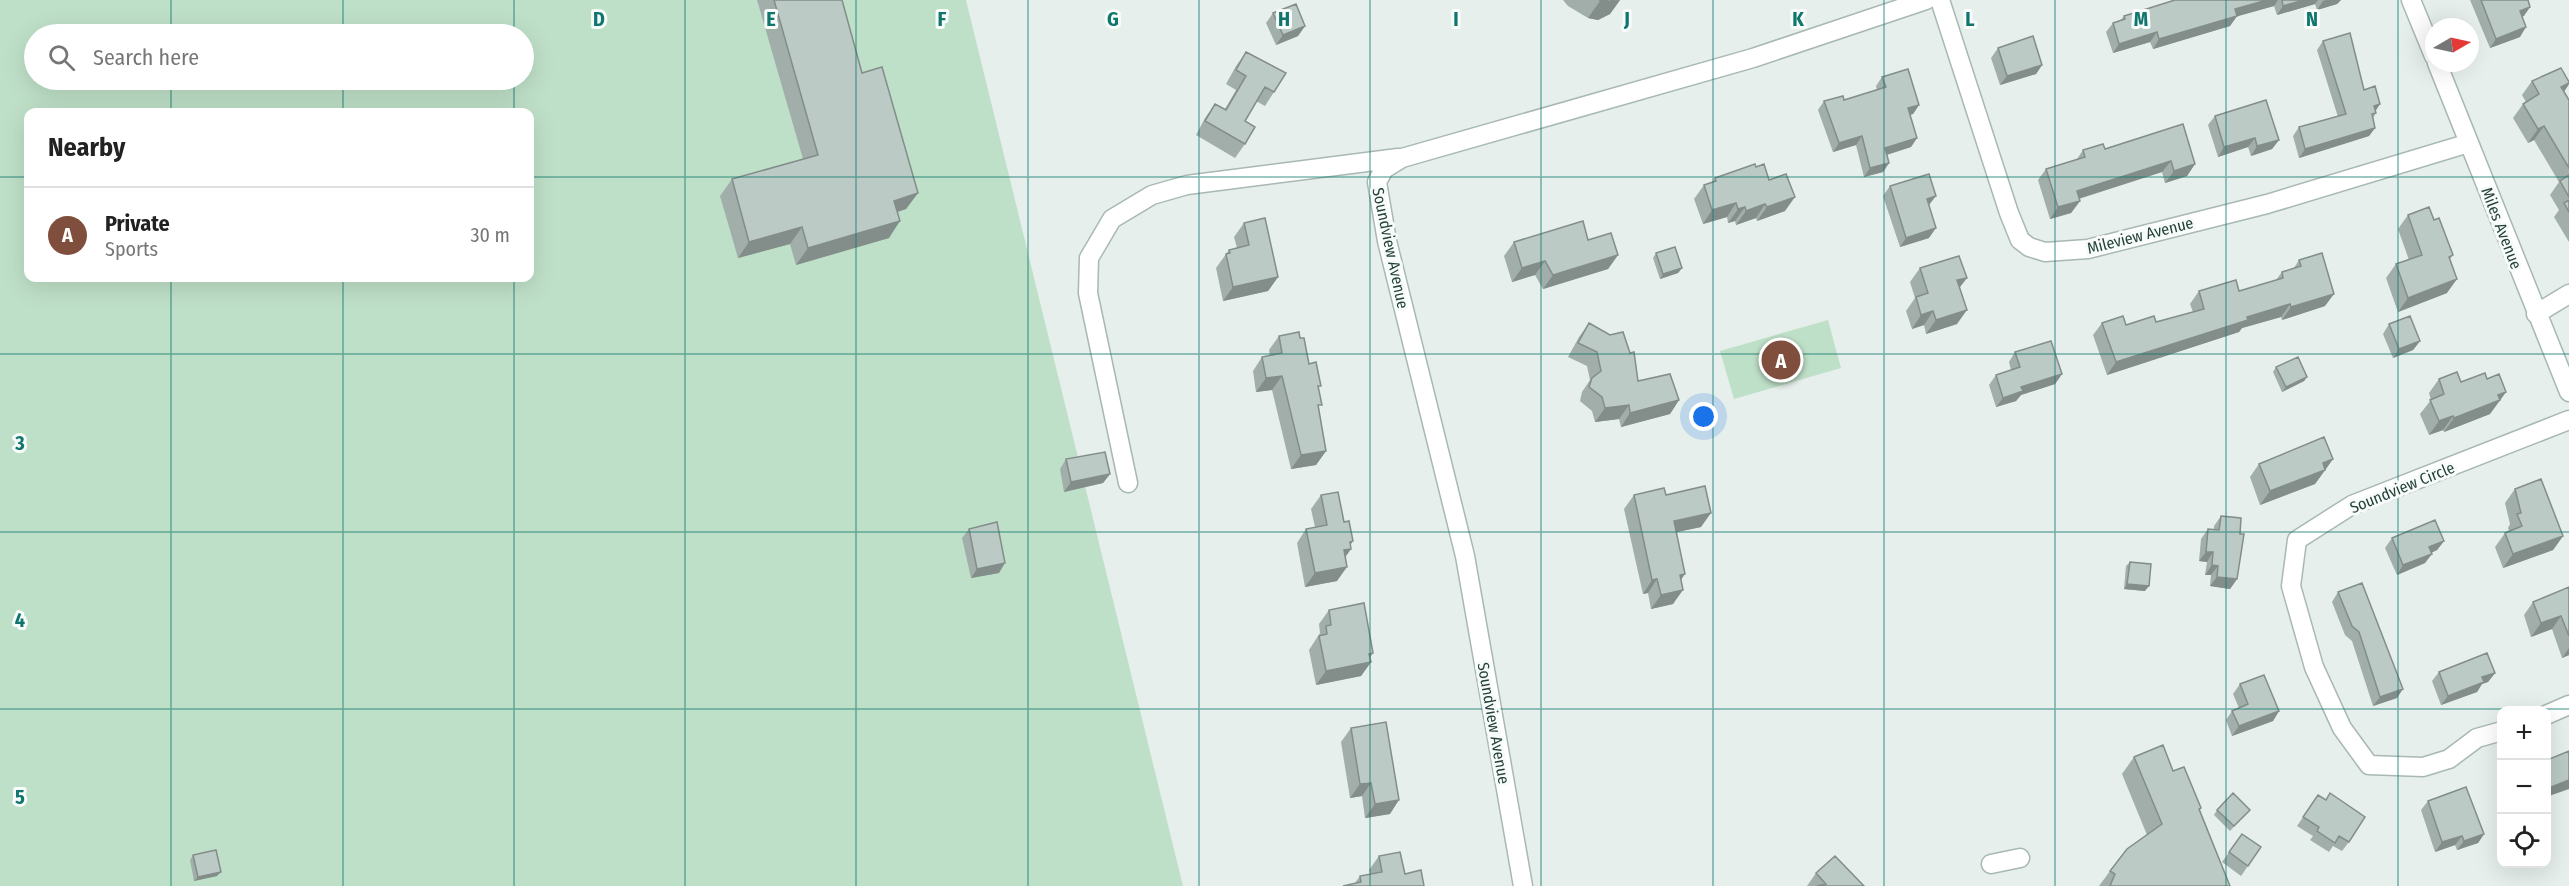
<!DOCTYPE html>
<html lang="en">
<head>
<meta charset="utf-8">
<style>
  :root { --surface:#fff; --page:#f2f2f2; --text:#222; --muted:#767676; --line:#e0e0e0; --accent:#804e3d }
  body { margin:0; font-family:"Fira Sans Condensed",sans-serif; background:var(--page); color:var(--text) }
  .controls { position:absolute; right:18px; bottom:18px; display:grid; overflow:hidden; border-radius:12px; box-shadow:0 6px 24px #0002 }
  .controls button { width:54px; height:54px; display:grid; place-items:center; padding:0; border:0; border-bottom:2px solid var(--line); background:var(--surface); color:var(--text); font:30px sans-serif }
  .compass { position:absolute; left:2425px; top:18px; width:54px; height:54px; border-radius:50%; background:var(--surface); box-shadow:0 6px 24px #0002; rotate:81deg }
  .you { position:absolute; left:1704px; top:417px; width:21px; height:21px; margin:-15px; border:4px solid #fff; border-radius:50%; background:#1a73e8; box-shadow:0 0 0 9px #1a73e833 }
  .badge { display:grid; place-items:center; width:39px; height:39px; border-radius:50%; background:var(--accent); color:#fff; font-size:20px; font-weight:700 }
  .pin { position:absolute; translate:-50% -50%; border:3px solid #fff; box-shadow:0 2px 6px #0006 }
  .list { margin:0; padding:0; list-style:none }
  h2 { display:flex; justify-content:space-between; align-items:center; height:78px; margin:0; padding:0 24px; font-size:26px }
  h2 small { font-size:20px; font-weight:400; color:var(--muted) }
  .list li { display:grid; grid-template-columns:39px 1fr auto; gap:18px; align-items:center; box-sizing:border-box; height:96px; padding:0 24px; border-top:2px solid var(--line) }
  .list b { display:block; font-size:22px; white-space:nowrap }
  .list p { margin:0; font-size:20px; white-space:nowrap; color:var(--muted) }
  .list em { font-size:20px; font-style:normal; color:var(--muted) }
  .icon { flex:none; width:33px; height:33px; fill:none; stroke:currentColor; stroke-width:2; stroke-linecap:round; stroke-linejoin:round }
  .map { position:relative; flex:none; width:2569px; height:886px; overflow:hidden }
  .search { position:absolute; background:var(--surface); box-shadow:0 6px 24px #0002; left:24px; top:24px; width:510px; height:66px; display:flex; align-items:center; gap:15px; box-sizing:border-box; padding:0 21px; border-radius:33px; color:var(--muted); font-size:22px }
  .panel { position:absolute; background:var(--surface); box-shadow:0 6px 24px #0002; left:24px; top:108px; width:510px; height:174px; border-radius:12px }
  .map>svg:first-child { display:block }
</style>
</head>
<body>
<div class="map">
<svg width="2569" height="886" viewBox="0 0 2569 886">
  <rect width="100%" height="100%" fill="#e6efeb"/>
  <path fill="#bfe0c8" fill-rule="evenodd" d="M 0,0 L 966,0 L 1183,886 L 0,886 ZM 34,34 L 524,34 L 524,80 L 34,80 ZM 28,112 L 530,112 L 530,278 L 28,278 Z
    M 1828,320 L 1841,368 L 1734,399 L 1720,351 Z"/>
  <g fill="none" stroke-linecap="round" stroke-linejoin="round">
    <g stroke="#a8b8b2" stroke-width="21">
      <path id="minor" d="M 1940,0 L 2009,213 L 2020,240 L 2029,247 L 2045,252 L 2088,249 L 2267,204 L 2469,143
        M 2411,0 L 2434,56
        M 2437,63 L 2569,392
        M 2536,314 L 2569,294
        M 1128,483 L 1088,293 L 1089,258 L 1112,219 L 1152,195 L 1187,185 L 1398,158
        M 2546,715 L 2569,705
        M 2502,731 L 2477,738 L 2449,759 L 2423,767 L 2369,765 L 2342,728 L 2314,667 L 2291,586 L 2297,540 L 2352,505 L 2569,420
        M 1991,864 L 2020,858
        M 1523,886 L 1465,556 L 1387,241 L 1377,182 L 1384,169 L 1402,158 L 1753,58 L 1926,0"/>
    </g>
    <use href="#minor" stroke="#fff" stroke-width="18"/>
  </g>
  <path fill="#a1aea9" d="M 757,0 L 842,0 L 862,73 L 918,193 L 906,209 L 898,212 L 889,238 L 796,265 L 790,244 L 738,258 L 720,196 L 732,179 L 803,159 Z
    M 1563,0 L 1620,0 L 1610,14 L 1598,20 L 1588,18 L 1568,6 Z
    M 2175,0 L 2341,0 L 2337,4 L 2317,10 L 2315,4 L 2277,15 L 2274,6 L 2237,16 L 2230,26 L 2153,49 L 2150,42 L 2113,53 L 2106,32 L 2113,23 L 2120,21 L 2124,16 Z
    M 2470,0 L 2528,0 L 2530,7 L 2522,17 L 2520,37 L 2490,48 Z
    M 1273,13 L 1305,26 L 1298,36 L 1276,45 L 1266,23 Z
    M 2323,41 L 2364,90 L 2380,104 L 2376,110 L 2376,113 L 2373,118 L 2375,128 L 2369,136 L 2299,158 L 2293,136 L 2299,127 L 2338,117 L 2317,50 Z
    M 1998,48 L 2042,65 L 2036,74 L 2000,85 L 1991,58 Z
    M 1246,52 L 1274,92 L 1265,106 L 1256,101 L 1245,121 L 1245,144 L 1235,158 L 1196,135 L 1205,118 L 1215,104 L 1225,109 L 1236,90 L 1226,84 L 1236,66 Z
    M 1882,77 L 1919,105 L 1913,114 L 1910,115 L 1917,138 L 1911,147 L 1887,155 L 1889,163 L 1883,172 L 1864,177 L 1856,145 L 1833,152 L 1818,110 L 1824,101 L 1844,100 L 1877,90 L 1876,86 Z
    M 2532,81 L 2569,82 L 2569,84 L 2564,92 L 2569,100 L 2569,242 L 2554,217 L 2559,210 L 2550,195 L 2559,182 L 2534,140 L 2528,143 L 2513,118 L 2523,104 L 2526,102 L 2522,95 Z
    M 2215,116 L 2279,140 L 2272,149 L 2251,156 L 2248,147 L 2218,157 L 2208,125 Z
    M 2105,149 L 2195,164 L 2187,176 L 2165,183 L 2162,172 L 2079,199 L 2080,201 L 2071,213 L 2050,219 L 2038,180 L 2046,169 L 2077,159 L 2083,150 Z
    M 1756,167 L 1769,180 L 1785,211 L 1757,221 L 1756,218 L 1736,225 L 1735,221 L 1728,223 L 1727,217 L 1703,224 L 1694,199 L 1704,185 L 1712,182 L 1715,178 Z
    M 1890,186 L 1929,205 L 1929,238 L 1900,247 L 1883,196 Z
    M 2408,215 L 2434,220 L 2453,255 L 2450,259 L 2447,293 L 2398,312 L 2386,278 L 2396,264 L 2409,260 L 2398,229 Z
    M 1244,223 L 1278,277 L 1268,291 L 1223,301 L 1216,268 L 1229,250 L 1237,248 L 1234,237 Z
    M 1588,240 L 1618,255 L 1608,269 L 1543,289 L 1535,275 L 1512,282 L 1504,256 L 1514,242 Z
    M 1656,253 L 1682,268 L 1678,273 L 1660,279 L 1653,258 Z
    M 2299,260 L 2325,306 L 2282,320 L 2281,317 L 2242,328 L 2239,332 L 2107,375 L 2093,335 L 2102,323 L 2126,325 L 2156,322 L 2193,312 L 2190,304 L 2199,291 L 2239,291 L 2276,280 L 2282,272 L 2294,268 Z
    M 1920,268 L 1959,288 L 1957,324 L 1926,334 L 1924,325 L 1912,329 L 1906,311 L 1915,298 L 1910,282 Z
    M 1589,323 L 1638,381 L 1679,400 L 1670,414 L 1621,427 L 1619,419 L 1595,422 L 1592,411 L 1580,401 L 1582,392 L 1590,380 L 1587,366 L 1568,357 L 1579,337 Z
    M 2389,324 L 2420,341 L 2413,350 L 2393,358 L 2383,334 Z
    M 1279,336 L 1300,338 L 1319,389 L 1319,409 L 1326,451 L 1316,465 L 1291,469 L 1272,390 L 1256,392 L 1253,371 L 1262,357 L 1270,356 L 1269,350 Z
    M 2015,352 L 2062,374 L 2055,384 L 2021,395 L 2016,401 L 1996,407 L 1989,385 L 1996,375 L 2011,370 L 2009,362 Z
    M 2276,367 L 2307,377 L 2304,381 L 2282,392 L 2273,372 Z
    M 2439,379 L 2461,382 L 2487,379 L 2506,392 L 2490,414 L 2444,432 L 2443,430 L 2429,435 L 2420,414 L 2431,400 L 2429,393 Z
    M 1066,459 L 1110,474 L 1103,483 L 1064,492 L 1060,469 Z
    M 2333,459 L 2315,484 L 2260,505 L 2250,477 L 2259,464 Z
    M 2515,489 L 2563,536 L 2553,550 L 2503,568 L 2495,547 L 2505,533 L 2509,531 L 2508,528 L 2510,524 L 2505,503 Z
    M 1321,495 L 1344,522 L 1351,549 L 1345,557 L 1337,581 L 1305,587 L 1297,543 L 1306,529 L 1315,527 L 1311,509 Z
    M 1634,495 L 1666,495 L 1701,527 L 1676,532 L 1681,580 L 1673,604 L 1651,609 L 1648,593 L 1643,594 L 1624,509 Z
    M 2221,516 L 2237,579 L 2230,589 L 2210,586 L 2211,575 L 2205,575 L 2207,562 L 2199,561 L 2201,539 L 2208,529 L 2214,530 L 2214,526 Z
    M 969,529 L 999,573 L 971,578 L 962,538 Z
    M 2392,538 L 2444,541 L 2437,550 L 2431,553 L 2425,563 L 2397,575 L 2385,548 Z
    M 2130,562 L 2145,591 L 2124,589 L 2126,566 Z
    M 2569,587 L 2569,655 L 2562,658 L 2552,629 L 2531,637 L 2524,615 L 2533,602 Z
    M 2338,592 L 2397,698 L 2373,706 L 2352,641 L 2345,635 L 2332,602 Z
    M 1329,610 L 1373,653 L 1370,657 L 1371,662 L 1361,676 L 1316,685 L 1309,650 L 1320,633 L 1319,624 Z
    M 2439,672 L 2495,673 L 2488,682 L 2482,684 L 2477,692 L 2441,705 L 2432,681 Z
    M 2240,684 L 2279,711 L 2273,721 L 2232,736 L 2226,720 L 2232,711 L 2239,708 L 2233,694 Z
    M 1351,728 L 1390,814 L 1365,818 L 1362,796 L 1350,798 L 1341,742 Z
    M 2134,757 L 2173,771 L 2201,808 L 2200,810 L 2230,886 L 2099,886 L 2110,871 L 2147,835 L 2122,774 Z
    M 2502,779 L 2502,789 L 2499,783 Z
    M 2318,795 L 2349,842 L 2342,851 L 2333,846 L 2329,852 L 2310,840 L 2313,836 L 2297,826 Z
    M 2428,801 L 2484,834 L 2478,843 L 2457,850 L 2455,845 L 2435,852 L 2421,810 Z
    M 2217,810 L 2246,814 L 2230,831 L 2214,815 Z
    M 2242,834 L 2261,847 L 2241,876 L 2222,862 Z
    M 193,855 L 217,876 L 194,881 L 190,860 Z
    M 1379,856 L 1405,874 L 1355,883 L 1360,876 L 1370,874 L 1369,870 Z
    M 1816,873 L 1864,886 L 1807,886 Z"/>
  <path fill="#838d89" d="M 1620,0 L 1610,14 L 1598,20 L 1588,18 L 1600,1 Z
    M 2267,0 L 2278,0 L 2274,6 L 2228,19 L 2235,9 Z
    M 2304,0 L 2318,0 L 2315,4 L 2277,15 L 2283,6 Z
    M 2326,0 L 2341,0 L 2337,4 L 2317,10 L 2323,1 Z
    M 2530,7 L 2524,16 L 2513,20 L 2520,11 Z
    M 2237,16 L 2230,26 L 2153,49 L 2159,39 Z
    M 1305,26 L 1298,36 L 1276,45 L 1283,35 Z
    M 2526,27 L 2520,37 L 2490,48 L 2496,39 Z
    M 2157,32 L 2150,42 L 2113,53 L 2119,44 Z
    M 2042,65 L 2036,74 L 2000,85 L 2007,76 Z
    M 2569,83 L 2569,84 L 2560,97 L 2561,87 Z
    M 2380,104 L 2374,113 L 2374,106 Z
    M 1919,105 L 1913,114 L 1901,117 L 1908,108 Z
    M 2544,126 L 2534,140 L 2528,143 L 2538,129 Z
    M 2375,128 L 2369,136 L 2299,158 L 2305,149 Z
    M 1862,136 L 1856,145 L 1833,152 L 1839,143 Z
    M 1917,138 L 1911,147 L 1879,157 L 1885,148 Z
    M 2255,138 L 2248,147 L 2218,157 L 2224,147 Z
    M 2279,140 L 2272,149 L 2251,156 L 2257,146 Z
    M 2171,161 L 2162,172 L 2068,202 L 2077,191 Z
    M 1889,163 L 1883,172 L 1864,177 L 1870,168 Z
    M 2195,164 L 2187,176 L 2165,183 L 2174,171 Z
    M 918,193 L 906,209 L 882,217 L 894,201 Z
    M 1936,196 L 1929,205 L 1920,208 L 1927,199 Z
    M 1795,197 L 1785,211 L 1757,221 L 1767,207 Z
    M 2080,201 L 2071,213 L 2050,219 L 2058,207 Z
    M 1736,203 L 1727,217 L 1703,224 L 1712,210 Z
    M 1765,204 L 1756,218 L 1736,225 L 1746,211 Z
    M 1745,207 L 1735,221 L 1728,223 L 1738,209 Z
    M 900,221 L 889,238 L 796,265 L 808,248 Z
    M 802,227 L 790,244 L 738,258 L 749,242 Z
    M 1936,228 L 1929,238 L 1900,247 L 1906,238 Z
    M 1618,255 L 1608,269 L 1543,289 L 1553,275 Z
    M 1545,261 L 1535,275 L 1512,282 L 1522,268 Z
    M 1682,268 L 1678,273 L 1660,279 L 1663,274 Z
    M 1278,277 L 1268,291 L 1223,301 L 1233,287 Z
    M 1967,278 L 1957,291 L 1957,280 Z
    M 2457,279 L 2447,293 L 2398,312 L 2408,298 Z
    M 2334,294 L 2325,306 L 2282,320 L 2291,307 Z
    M 2290,304 L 2281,317 L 2242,328 L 2239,332 L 2107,375 L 2116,362 L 2247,317 Z
    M 1967,310 L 1957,324 L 1926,334 L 1936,320 Z
    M 1933,311 L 1924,325 L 1912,329 L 1921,315 Z
    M 2420,341 L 2413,350 L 2393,358 L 2399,349 Z
    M 2062,374 L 2055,384 L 2021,395 L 2016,401 L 1996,407 L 2003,398 L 2021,387 Z
    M 1282,376 L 1272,390 L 1256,392 L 1266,378 Z
    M 2307,377 L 2304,381 L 2282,392 L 2286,387 Z
    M 2506,392 L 2490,414 L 2444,432 L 2454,418 L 2498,395 Z
    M 1679,400 L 1670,414 L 1621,427 L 1630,413 Z
    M 1629,405 L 1619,419 L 1595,422 L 1605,408 Z
    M 2453,416 L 2443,430 L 2429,435 L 2439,421 Z
    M 1326,451 L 1316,465 L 1291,469 L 1301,455 Z
    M 2333,459 L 2315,484 L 2260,505 L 2270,491 L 2323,463 Z
    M 1110,474 L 1103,483 L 1064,492 L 1071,482 Z
    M 1711,513 L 1701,527 L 1664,535 L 1674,521 Z
    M 2563,536 L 2553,550 L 2503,568 L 2513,554 Z
    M 1353,541 L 1347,550 L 1351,549 L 1341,563 L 1334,564 L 1350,542 Z
    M 2444,541 L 2437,550 L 2422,557 L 2429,547 Z
    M 2206,552 L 2213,552 L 2207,562 L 2199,561 Z
    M 2432,554 L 2425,563 L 2397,575 L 2403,565 Z
    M 1005,563 L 999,573 L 971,578 L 977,569 Z
    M 2212,565 L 2218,566 L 2211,575 L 2205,575 Z
    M 1347,567 L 1337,581 L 1305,587 L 1315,573 Z
    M 1685,574 L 1676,587 L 1680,575 Z
    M 2217,577 L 2237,579 L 2230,589 L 2210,586 Z
    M 1657,579 L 1648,593 L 1643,594 L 1652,580 Z
    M 2127,584 L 2149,586 L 2145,591 L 2124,589 Z
    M 1683,590 L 1673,604 L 1651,609 L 1661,595 Z
    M 2561,616 L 2552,629 L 2531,637 L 2541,623 Z
    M 2569,648 L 2569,655 L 2562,658 Z
    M 1373,653 L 1366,663 L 1371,662 L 1361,676 L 1316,685 L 1326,671 Z
    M 2495,673 L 2488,682 L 2482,684 L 2477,692 L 2441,705 L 2448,696 L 2482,677 Z
    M 2403,689 L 2397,698 L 2373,706 L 2380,697 Z
    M 2279,711 L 2273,721 L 2232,736 L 2239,726 Z
    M 2569,780 L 2569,789 L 2549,796 L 2547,800 L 2547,791 L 2549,788 Z
    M 1371,783 L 1362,796 L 1350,798 L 1360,784 Z
    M 1399,800 L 1390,814 L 1365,818 L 1375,804 Z
    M 2484,834 L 2478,843 L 2457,850 L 2464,841 Z
    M 2462,836 L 2455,845 L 2435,852 L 2442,842 Z
    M 221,872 L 217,876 L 194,881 L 198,877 Z"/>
  <path fill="#bbcac4" stroke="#838d89" stroke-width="1.5" d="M 774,0 L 842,0 L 862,73 L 882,67 L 918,193 L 894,201 L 900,221 L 808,248 L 802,227 L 749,242 L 732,179 L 818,155 Z
    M 1599,0 L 1614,0 L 1610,2 Z
    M 2175,0 L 2267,0 L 2235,9 L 2237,16 L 2159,39 L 2157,32 L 2119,44 L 2113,23 L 2125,19 L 2124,16 Z
    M 2282,0 L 2304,0 L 2283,6 Z
    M 2481,0 L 2528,0 L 2530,7 L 2520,11 L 2526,27 L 2496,39 Z
    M 1296,4 L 1305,26 L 1283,35 L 1273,13 Z
    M 2350,33 L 2364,90 L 2375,86 L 2380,104 L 2374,106 L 2376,113 L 2372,114 L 2375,128 L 2305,149 L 2299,127 L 2346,114 L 2323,41 Z
    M 2033,36 L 2042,65 L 2007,76 L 1998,48 Z
    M 1246,52 L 1286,73 L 1274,92 L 1265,87 L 1245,121 L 1255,127 L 1245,144 L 1205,121 L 1215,104 L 1226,110 L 1246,76 L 1236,70 Z
    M 2561,68 L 2569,82 L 2569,83 L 2561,87 L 2569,100 L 2569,168 L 2544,126 L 2538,129 L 2523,104 L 2539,94 L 2532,81 Z
    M 1908,69 L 1919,105 L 1908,108 L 1917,138 L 1885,148 L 1889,163 L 1870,168 L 1862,136 L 1839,143 L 1824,101 L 1843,96 L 1844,100 L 1886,87 L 1882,77 Z
    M 2266,100 L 2279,140 L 2257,146 L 2255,138 L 2224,147 L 2215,116 Z
    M 2183,124 L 2195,164 L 2174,171 L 2171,161 L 2077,191 L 2080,201 L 2058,207 L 2046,169 L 2085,157 L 2083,150 L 2103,144 L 2105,149 Z
    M 1755,164 L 1756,167 L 1764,164 L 1769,180 L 1786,174 L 1795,197 L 1767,207 L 1765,204 L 1746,211 L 1745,207 L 1738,209 L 1736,203 L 1712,210 L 1704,185 L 1716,181 L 1715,178 Z
    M 1929,174 L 1936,196 L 1927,199 L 1936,228 L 1906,238 L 1890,186 Z
    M 2569,175 L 2569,197 L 2560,181 Z
    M 2569,200 L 2569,212 L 2564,203 Z
    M 2429,207 L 2434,220 L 2439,218 L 2453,255 L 2449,257 L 2457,279 L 2408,298 L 2396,264 L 2422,255 L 2408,215 Z
    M 1265,218 L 1278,277 L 1233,287 L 1226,254 L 1230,253 L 1229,250 L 1249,245 L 1244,223 Z
    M 1583,221 L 1588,240 L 1611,233 L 1618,255 L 1553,275 L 1545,261 L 1522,268 L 1514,242 Z
    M 1675,247 L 1682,268 L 1663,274 L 1656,253 Z
    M 2322,253 L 2334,294 L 2291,307 L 2290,304 L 2247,317 L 2248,320 L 2116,362 L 2102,323 L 2123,316 L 2126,325 L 2154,316 L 2156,322 L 2204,309 L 2199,291 L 2236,280 L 2239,291 L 2283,278 L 2282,272 L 2301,266 L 2299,260 Z
    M 1959,256 L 1967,278 L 1957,280 L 1967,310 L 1936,320 L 1933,311 L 1921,315 L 1916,297 L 1928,293 L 1920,268 Z
    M 2410,316 L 2420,341 L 2399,349 L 2389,324 Z
    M 1589,323 L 1610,335 L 1623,332 L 1630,353 L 1634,352 L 1638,381 L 1670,374 L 1679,400 L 1630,413 L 1629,405 L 1605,408 L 1602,397 L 1589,387 L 1592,378 L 1601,371 L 1597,352 L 1578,343 Z
    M 1299,332 L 1300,338 L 1304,338 L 1309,364 L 1316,362 L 1321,386 L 1318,386 L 1322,405 L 1318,405 L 1326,451 L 1301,455 L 1282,376 L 1266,378 L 1262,357 L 1282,353 L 1279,336 Z
    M 2051,341 L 2062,374 L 2021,387 L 2023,391 L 2003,398 L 1996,375 L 2020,367 L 2015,352 Z
    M 2298,357 L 2307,377 L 2286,387 L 2276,367 Z
    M 2457,372 L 2461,382 L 2485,373 L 2487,379 L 2499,374 L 2506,392 L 2498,395 L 2500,400 L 2454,418 L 2453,416 L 2439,421 L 2430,400 L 2444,394 L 2439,379 Z
    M 2324,437 L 2333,459 L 2323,463 L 2325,470 L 2270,491 L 2259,464 Z
    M 1105,452 L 1110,474 L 1071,482 L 1066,459 Z
    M 2541,479 L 2563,536 L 2513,554 L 2505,533 L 2522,526 L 2517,514 L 2521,513 L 2515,489 Z
    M 1705,486 L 1711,513 L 1674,521 L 1685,574 L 1680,575 L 1683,590 L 1661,595 L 1657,579 L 1652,580 L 1634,495 L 1664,488 L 1666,495 Z
    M 1338,492 L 1344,522 L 1349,521 L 1353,541 L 1350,542 L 1351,549 L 1344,550 L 1347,567 L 1315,573 L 1306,529 L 1327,525 L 1321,495 Z
    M 2221,516 L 2241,518 L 2240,534 L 2244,534 L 2237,579 L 2217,577 L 2218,566 L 2212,565 L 2213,552 L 2206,552 L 2208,529 L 2219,530 Z
    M 2435,520 L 2444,541 L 2429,547 L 2432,554 L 2403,565 L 2392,538 Z
    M 997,522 L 1005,563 L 977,569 L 969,529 Z
    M 2130,562 L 2151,564 L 2149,586 L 2127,584 Z
    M 2362,583 L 2403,689 L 2380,697 L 2359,632 L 2352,626 L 2338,592 Z
    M 2569,587 L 2569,636 L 2561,616 L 2541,623 L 2533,602 Z
    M 1364,603 L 1373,653 L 1369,654 L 1371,662 L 1326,671 L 1319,636 L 1327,634 L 1326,626 L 1331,625 L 1329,610 Z
    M 2487,653 L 2495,673 L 2482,677 L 2484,682 L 2448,696 L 2439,672 Z
    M 2264,675 L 2279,711 L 2239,726 L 2232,711 L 2248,704 L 2240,684 Z
    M 1386,722 L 1399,800 L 1375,804 L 1371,783 L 1360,784 L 1351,728 Z
    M 2163,745 L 2173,771 L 2184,767 L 2201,808 L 2199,809 L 2230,886 L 2110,886 L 2115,874 L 2110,871 L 2127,849 L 2162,824 L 2134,757 Z
    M 2569,751 L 2569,780 L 2549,788 L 2551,794 L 2547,796 L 2547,760 Z
    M 2466,787 L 2484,834 L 2464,841 L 2462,836 L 2442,842 L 2428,801 Z
    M 2233,793 L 2250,810 L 2234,826 L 2217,810 Z
    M 2330,793 L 2365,817 L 2349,842 L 2339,836 L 2335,843 L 2317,831 L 2319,827 L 2303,817 L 2318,795 L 2326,800 Z
    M 2242,834 L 2261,847 L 2248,866 L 2229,852 Z
    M 216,850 L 221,872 L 198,877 L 193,855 Z
    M 1400,852 L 1405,874 L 1421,870 L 1424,886 L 1343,886 L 1361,882 L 1360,876 L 1382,872 L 1379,856 Z
    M 1835,856 L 1864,886 L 1817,886 L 1826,884 L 1816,873 Z"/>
  <path fill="none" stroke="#0f766e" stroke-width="1.5" stroke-opacity="0.55" d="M 171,0 L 171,34M 343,0 L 343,34M 514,0 L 514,34M 685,0 L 685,886M 856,0 L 856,886M 1028,0 L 1028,886M 1199,0 L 1199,886M 1370,0 L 1370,886M 1541,0 L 1541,886M 1713,0 L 1713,886M 1884,0 L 1884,886M 2055,0 L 2055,886M 2226,0 L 2226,886M 2398,0 L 2398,886M 171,80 L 171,112M 343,80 L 343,112M 514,80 L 514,112M 0,177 L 28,177M 530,177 L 2569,177M 171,278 L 171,886M 343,278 L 343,886M 514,278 L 514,886M 0,354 L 2569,354M 0,532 L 2569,532M 0,709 L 2569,709"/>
  <g text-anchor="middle" stroke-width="6" stroke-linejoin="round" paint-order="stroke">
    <g font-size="16" fill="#24423a" stroke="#f7fbf9">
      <text transform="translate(2502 228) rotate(69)" y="6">Miles Avenue</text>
      <text transform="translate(2140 235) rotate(-14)" y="6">Mileview Avenue</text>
      <text transform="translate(1391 248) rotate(78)" y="6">Soundview Avenue</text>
      <text transform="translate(2402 487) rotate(-22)" y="6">Soundview Circle</text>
      <text transform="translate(1494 723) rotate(80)" y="6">Soundview Avenue</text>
    </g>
  </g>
  <g font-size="20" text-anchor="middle" font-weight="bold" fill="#0f766e" stroke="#f7fbf9" stroke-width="6" stroke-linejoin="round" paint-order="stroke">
    <text x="599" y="26">D</text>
    <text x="771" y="26">E</text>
    <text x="942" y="26">F</text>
    <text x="1113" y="26">G</text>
    <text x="1284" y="26">H</text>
    <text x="1456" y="26">I</text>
    <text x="1627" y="26">J</text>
    <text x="1798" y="26">K</text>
    <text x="1970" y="26">L</text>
    <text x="2141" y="26">M</text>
    <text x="2312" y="26">N</text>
    <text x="20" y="450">3</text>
    <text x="20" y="627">4</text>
    <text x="20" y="804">5</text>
  </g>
</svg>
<div class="controls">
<button>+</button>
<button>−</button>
<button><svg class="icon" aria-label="locate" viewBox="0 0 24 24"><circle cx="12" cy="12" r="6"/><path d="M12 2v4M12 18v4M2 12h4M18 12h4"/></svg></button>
</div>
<svg class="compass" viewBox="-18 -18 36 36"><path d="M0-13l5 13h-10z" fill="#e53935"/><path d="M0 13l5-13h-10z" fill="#767676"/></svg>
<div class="you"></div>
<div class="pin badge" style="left:1781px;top:360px">A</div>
<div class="search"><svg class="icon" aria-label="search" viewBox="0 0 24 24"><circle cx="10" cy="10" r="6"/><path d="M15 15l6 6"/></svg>Search here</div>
<section class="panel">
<h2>Nearby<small></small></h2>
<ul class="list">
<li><span class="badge">A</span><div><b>Private</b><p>Sports</p></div><em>30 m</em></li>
</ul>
</section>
</div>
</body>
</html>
